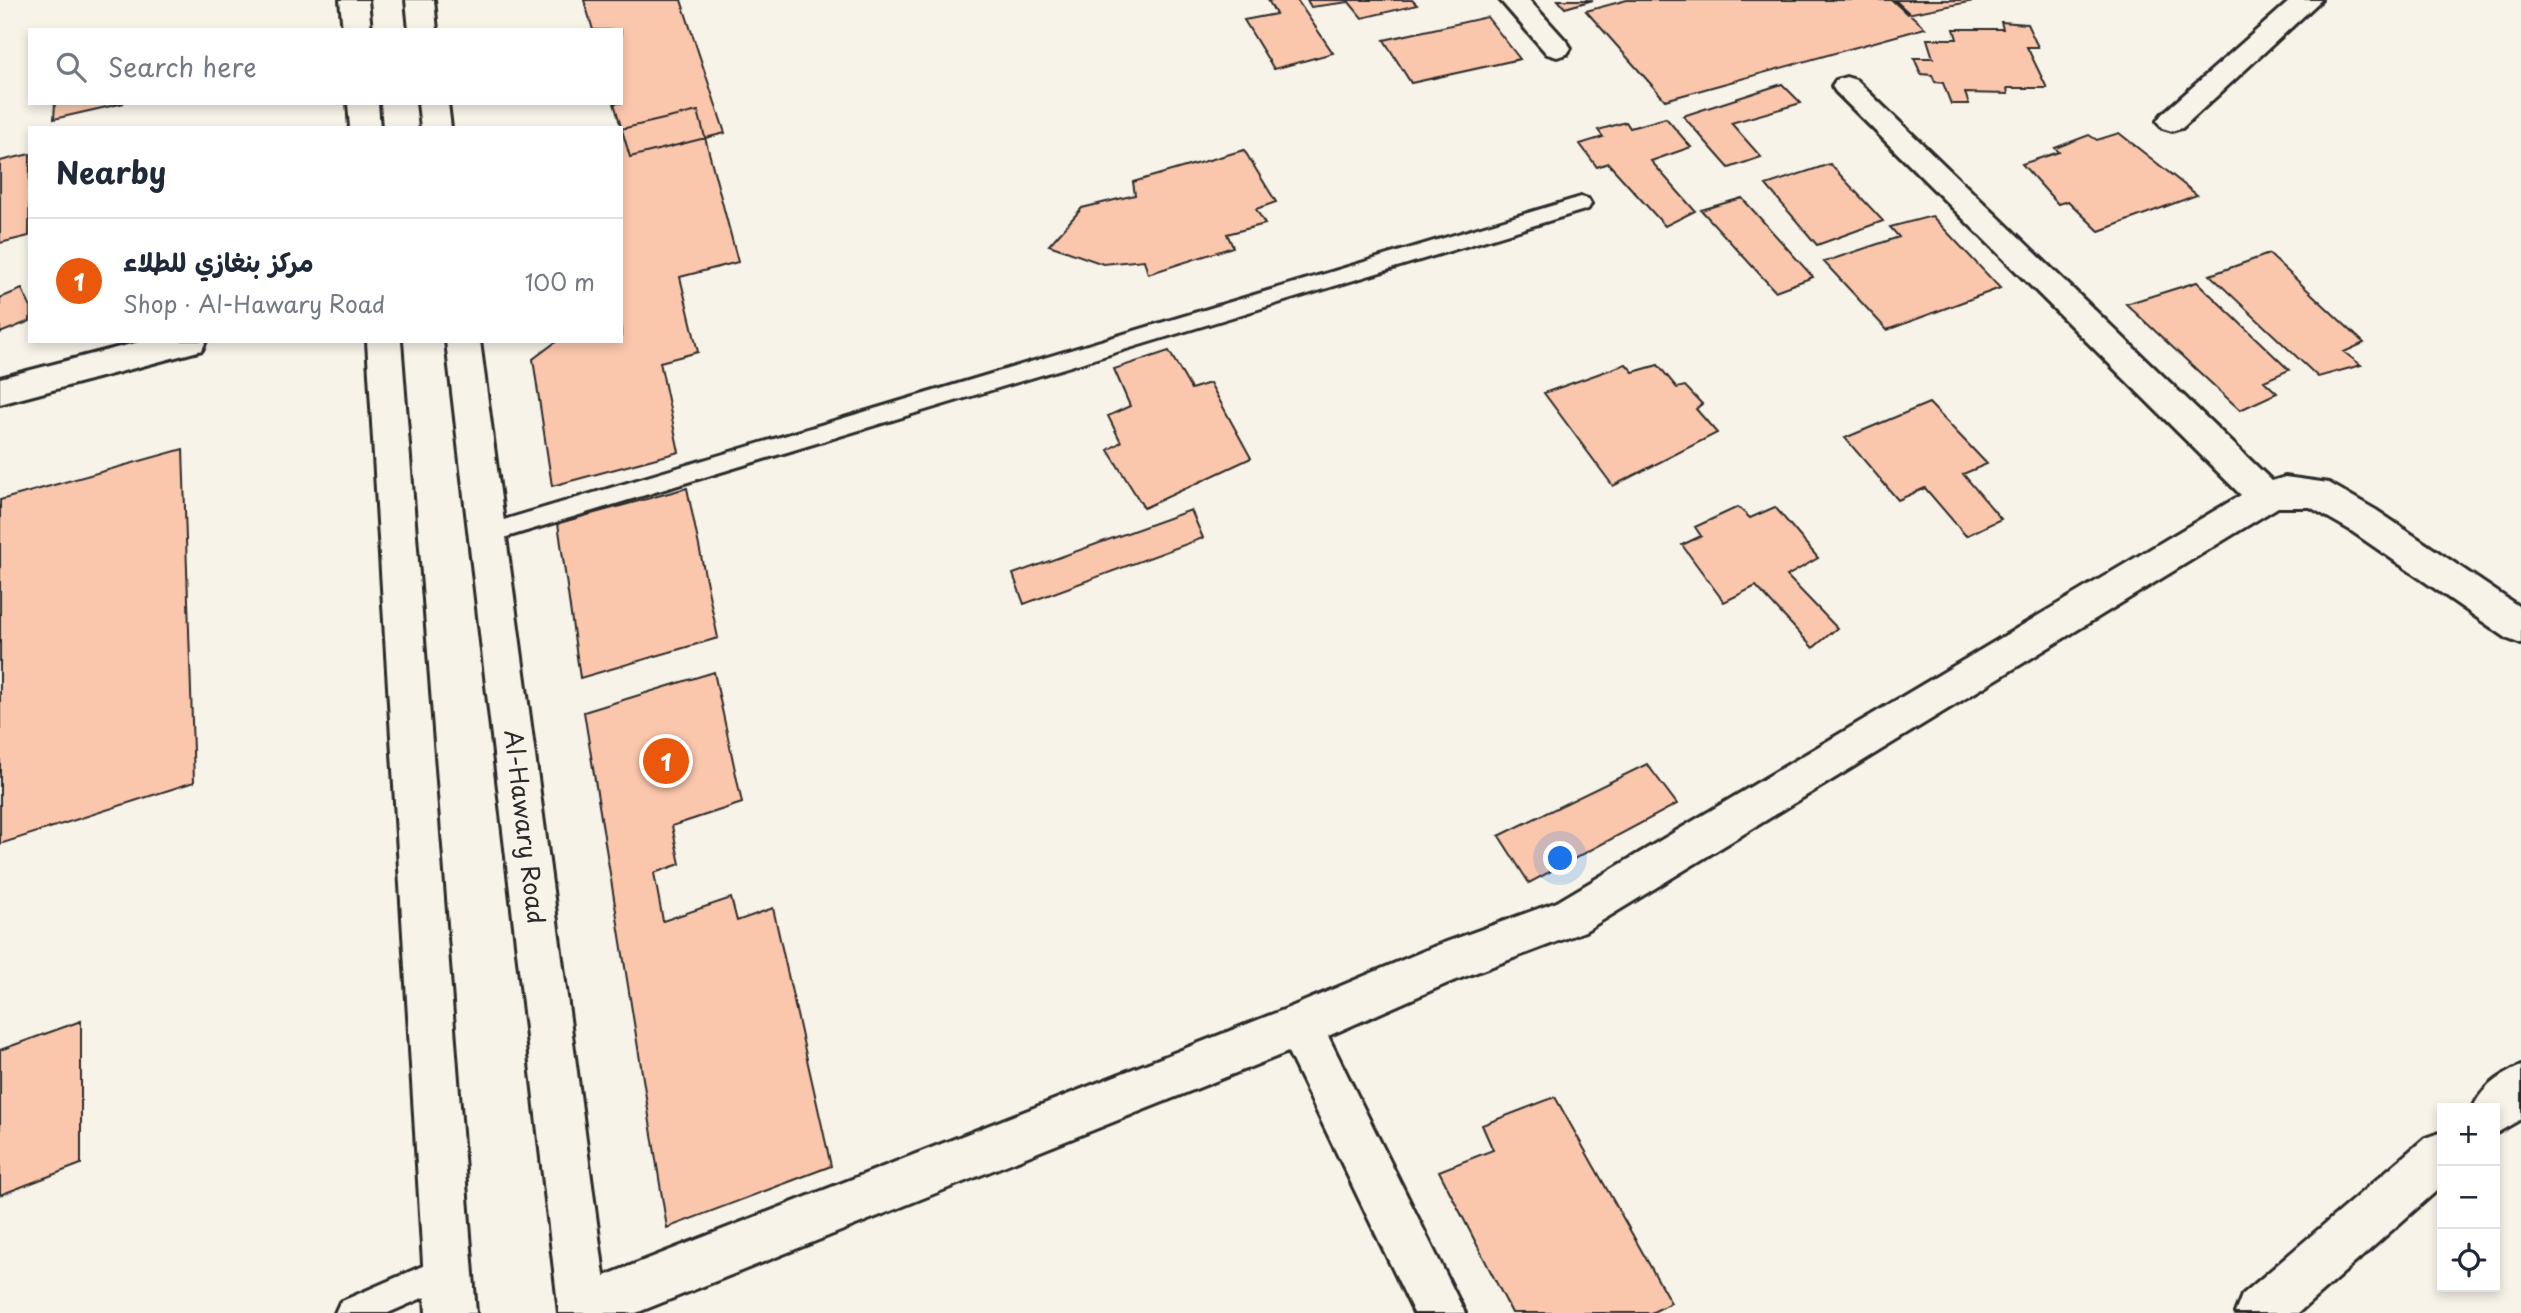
<!DOCTYPE html>
<html lang="en">
<head>
<meta charset="utf-8">
<style>
  :root { --surface:#fff; --page:#f6f6f7; --text:#1f2937; --muted:#747a83; --line:#e0e1e3; --accent:#ea580c }
  body { margin:0; font-family:"Playpen Sans","Playpen Sans Arabic",sans-serif; background:var(--page); color:var(--text) }
  .controls { position:absolute; right:21px; bottom:21px; display:grid; overflow:hidden; border-radius:0px; box-shadow:0 4px 10px #0003 }
  .controls button { width:63px; height:63px; display:grid; place-items:center; padding:0; border:0; border-bottom:2px solid var(--line); background:var(--surface); color:var(--text); font:35px sans-serif }
  .you { position:absolute; left:1561px; top:859px; width:24px; height:24px; margin:-18px; border:5px solid #fff; border-radius:50%; background:#1a73e8; box-shadow:0 0 0 10px #1a73e833 }
  .badge { display:grid; place-items:center; width:46px; height:46px; border-radius:50%; background:var(--accent); color:#fff; font-size:23px; font-weight:700 }
  .pin { position:absolute; translate:-50% -50%; border:4px solid #fff; box-shadow:0 2px 7px #0006 }
  .list { margin:0; padding:0; list-style:none }
  h2 { display:flex; justify-content:space-between; align-items:center; height:91px; margin:0; padding:0 28px; font-size:30px }
  h2 small { font-size:23px; font-weight:400; color:var(--muted) }
  .list li { display:grid; grid-template-columns:46px 1fr auto; gap:21px; align-items:center; box-sizing:border-box; height:126px; padding:0 28px; border-top:2px solid var(--line) }
  .list b { display:block; font-size:26px; white-space:nowrap }
  .list p { margin:0; font-size:23px; white-space:nowrap; color:var(--muted) }
  .list em { font-size:23px; font-style:normal; color:var(--muted) }
  .icon { flex:none; width:38px; height:38px; fill:none; stroke:currentColor; stroke-width:2; stroke-linecap:round; stroke-linejoin:round }
  .map { position:relative; flex:none; width:2521px; height:1313px; overflow:hidden }
  .search { position:absolute; background:var(--surface); box-shadow:0 4px 10px #0003; left:28px; top:28px; width:595px; height:77px; display:flex; align-items:center; gap:18px; box-sizing:border-box; padding:0 24px; border-radius:0px; color:var(--muted); font-size:26px }
  .panel { position:absolute; background:var(--surface); box-shadow:0 4px 10px #0003; left:28px; top:126px; width:595px; height:217px; border-radius:0px }
  .map>svg:first-child { display:block }
</style>
</head>
<body>
<div class="map">
<svg width="2521" height="1313" viewBox="0 0 2521 1313">
  <rect width="100%" height="100%" fill="#f7f3e8"/>
  <filter id="ink" filterUnits="userSpaceOnUse"><feTurbulence type="fractalNoise" baseFrequency=".0143" numOctaves="2"/><feDisplacementMap in="SourceGraphic" scale="14" xChannelSelector="R" yChannelSelector="G"/><feConvolveMatrix kernelMatrix="1 2 1 2 8 2 1 2 1" color-interpolation-filters="sRGB"/></filter>
  <g filter="url(#ink)">
    <path fill="#fbc7ac" stroke="#2b2b2b" stroke-width="2" d="M 584,0 L 681,0 L 725,133 L 630,157 L 614,103 L 621,103 L 621,30 L 593,30 Z
      M 1268,0 L 1297,0 L 1333,53 L 1274,69 L 1244,20 L 1276,14 Z
      M 1307,0 L 1412,0 L 1417,5 L 1362,18 L 1349,2 L 1311,7 Z
      M 1558,0 L 1593,0 L 1565,8 Z
      M 1627,0 L 1895,0 L 1925,28 L 1665,100 L 1586,11 Z
      M 1892,0 L 1979,0 L 1907,14 Z
      M 1487,17 L 1520,59 L 1411,83 L 1384,40 Z
      M 2001,22 L 2027,24 L 2038,47 L 2027,47 L 2047,88 L 2007,88 L 2008,94 L 1965,93 L 1969,104 L 1951,104 L 1943,83 L 1935,82 L 1932,75 L 1921,74 L 1914,58 L 1933,58 L 1927,39 L 1957,39 L 1954,29 L 2003,29 Z
      M 1782,84 L 1801,103 L 1731,123 L 1761,157 L 1729,168 L 1683,116 Z
      M 55,103 L 124,103 L 54,119 Z
      M 698,111 L 738,262 L 680,277 L 698,352 L 660,362 L 679,452 L 552,486 L 533,359 L 557,341 L 621,341 L 621,129 Z
      M 1666,118 L 1691,147 L 1651,161 L 1695,211 L 1665,226 L 1608,163 L 1597,167 L 1580,144 L 1603,137 L 1598,130 L 1626,122 L 1630,128 Z
      M 2119,133 L 2197,195 L 2099,231 L 2068,201 L 2058,204 L 2022,164 L 2059,152 L 2055,148 L 2089,135 L 2097,140 Z
      M 1244,150 L 1276,202 L 1256,209 L 1265,224 L 1227,234 L 1233,247 L 1148,274 L 1144,260 L 1103,264 L 1049,245 L 1082,208 L 1135,195 L 1133,182 Z
      M 30,154 L 29,236 L 0,243 L 0,161 Z
      M 1830,164 L 1883,221 L 1817,245 L 1766,185 Z
      M 1742,198 L 1813,277 L 1775,291 L 1701,210 Z
      M 1932,216 L 2000,288 L 1887,330 L 1824,262 L 1899,237 L 1890,227 Z
      M 2269,254 L 2364,343 L 2344,352 L 2361,365 L 2318,377 L 2210,275 Z
      M 2197,282 L 2289,370 L 2264,381 L 2277,393 L 2240,410 L 2126,304 Z
      M 22,289 L 30,306 L 30,321 L 0,333 L 0,298 Z
      M 1169,351 L 1191,389 L 1210,383 L 1251,458 L 1144,508 L 1108,450 L 1121,442 L 1108,416 L 1130,406 L 1114,369 Z
      M 1626,364 L 1633,372 L 1658,365 L 1677,388 L 1685,386 L 1702,404 L 1696,409 L 1717,433 L 1613,486 L 1544,393 Z
      M 1929,403 L 1987,464 L 1963,474 L 2001,519 L 1966,536 L 1925,488 L 1898,500 L 1845,438 Z
      M 183,449 L 194,782 L 0,844 L 0,500 Z
      M 687,488 L 718,638 L 580,678 L 558,523 Z
      M 1738,507 L 1750,518 L 1775,507 L 1818,558 L 1787,576 L 1837,628 L 1813,648 L 1756,586 L 1724,602 L 1682,545 L 1701,536 L 1695,527 Z
      M 1191,510 L 1203,538 L 1024,604 L 1013,574 Z
      M 714,672 L 742,803 L 672,826 L 680,864 L 654,873 L 663,921 L 731,898 L 737,921 L 773,908 L 831,1166 L 667,1228 L 584,712 Z
      M 1647,764 L 1677,804 L 1529,883 L 1499,836 Z
      M 81,1021 L 81,1164 L 0,1195 L 0,1050 Z
      M 1555,1097 L 1671,1303 L 1651,1313 L 1512,1313 L 1439,1171 L 1493,1150 L 1482,1125 Z"/>
    <g fill="none" stroke-linecap="round" stroke-linejoin="round">
      <g stroke="#2b2b2b" stroke-width="6">
        <path id="service" d="M 1581,197 L 1588,199 L 1591,204 L 1588,209 L 487,543 L 479,541 L 475,534 L 479,527 L 487,525 Z
          M 448,1255 L 459,1260 L 464,1271 L 459,1282 L 388,1313 L 335,1313 L 340,1302 Z"/>
      </g>
      <g stroke="#2b2b2b" stroke-width="6">
        <path id="minor" d="M 1500,0 L 1529,0 L 1567,42 L 1571,48 L 1567,54 L 1557,57 L 1547,54 Z
          M 2291,0 L 2321,0 L 2182,128 L 2172,131 L 2162,128 L 2157,121 L 2162,114 Z
          M 1846,77 L 1856,80 L 2272,481 L 2285,477 L 2329,483 L 2376,510 L 2521,608 L 2521,644 L 2508,639 L 2350,530 L 2310,507 L 2278,507 L 1585,931 L 1448,983 L 1328,1036 L 1465,1313 L 1414,1313 L 1288,1052 L 636,1313 L 561,1313 L 559,1309 L 566,1291 L 584,1284 L 1291,1007 L 1438,945 L 1557,902 L 2241,495 L 1836,92 L 1832,86 L 1836,80 Z
          M 143,341 L 206,341 L 202,350 L 0,404 L 0,378 Z
          M 2521,1066 L 2521,1119 L 2495,1134 L 2495,1108 L 2473,1108 C 2482,1087 2500,1075 2521,1066 Z
          M 2442,1132 L 2442,1186 L 2298,1313 L 2235,1313 L 2242,1295 L 2425,1138 Z"/>
      </g>
      <g stroke="#2b2b2b" stroke-width="6">
        <path id="trunk" d="M 340,0 L 368,0 L 371,30 L 343,30 Z
          M 406,0 L 434,0 L 437,30 L 409,30 Z
          M 348,103 L 378,103 L 380,128 L 350,128 Z
          M 418,103 L 448,103 L 451,128 L 421,128 Z
          M 367,341 L 401,341 L 476,1313 L 426,1313 Z
          M 446,341 L 480,341 L 609,1313 L 559,1313 Z"/>
      </g>
      <use href="#service" fill="#f7f3e8" fill-rule="evenodd"/>
      <use href="#minor" fill="#f7f3e8" fill-rule="evenodd"/>
      <use href="#trunk" fill="#f7f3e8" fill-rule="evenodd"/>
    </g>
  </g>
  <g text-anchor="middle" stroke-width="7" stroke-linejoin="round" paint-order="stroke">
    <g font-size="24" fill="#2b2b2b" stroke="#f7f3e8">
      <text transform="translate(524 827) rotate(83)" y="8">Al-Hawary Road</text>
    </g>
  </g>
</svg>
<div class="controls">
<button>+</button>
<button>−</button>
<button><svg class="icon" aria-label="locate" viewBox="0 0 24 24"><circle cx="12" cy="12" r="6"/><path d="M12 2v4M12 18v4M2 12h4M18 12h4"/></svg></button>
</div>
<div class="you"></div>
<div class="pin badge" style="left:666px;top:761px">1</div>
<div class="search"><svg class="icon" aria-label="search" viewBox="0 0 24 24"><circle cx="10" cy="10" r="6"/><path d="M15 15l6 6"/></svg>Search here</div>
<section class="panel">
<h2>Nearby<small></small></h2>
<ul class="list">
<li><span class="badge">1</span><div><b>مركز بنغازي للطلاء</b><p>Shop · Al-Hawary Road</p></div><em>100 m</em></li>
</ul>
</section>
</div>
</body>
</html>
